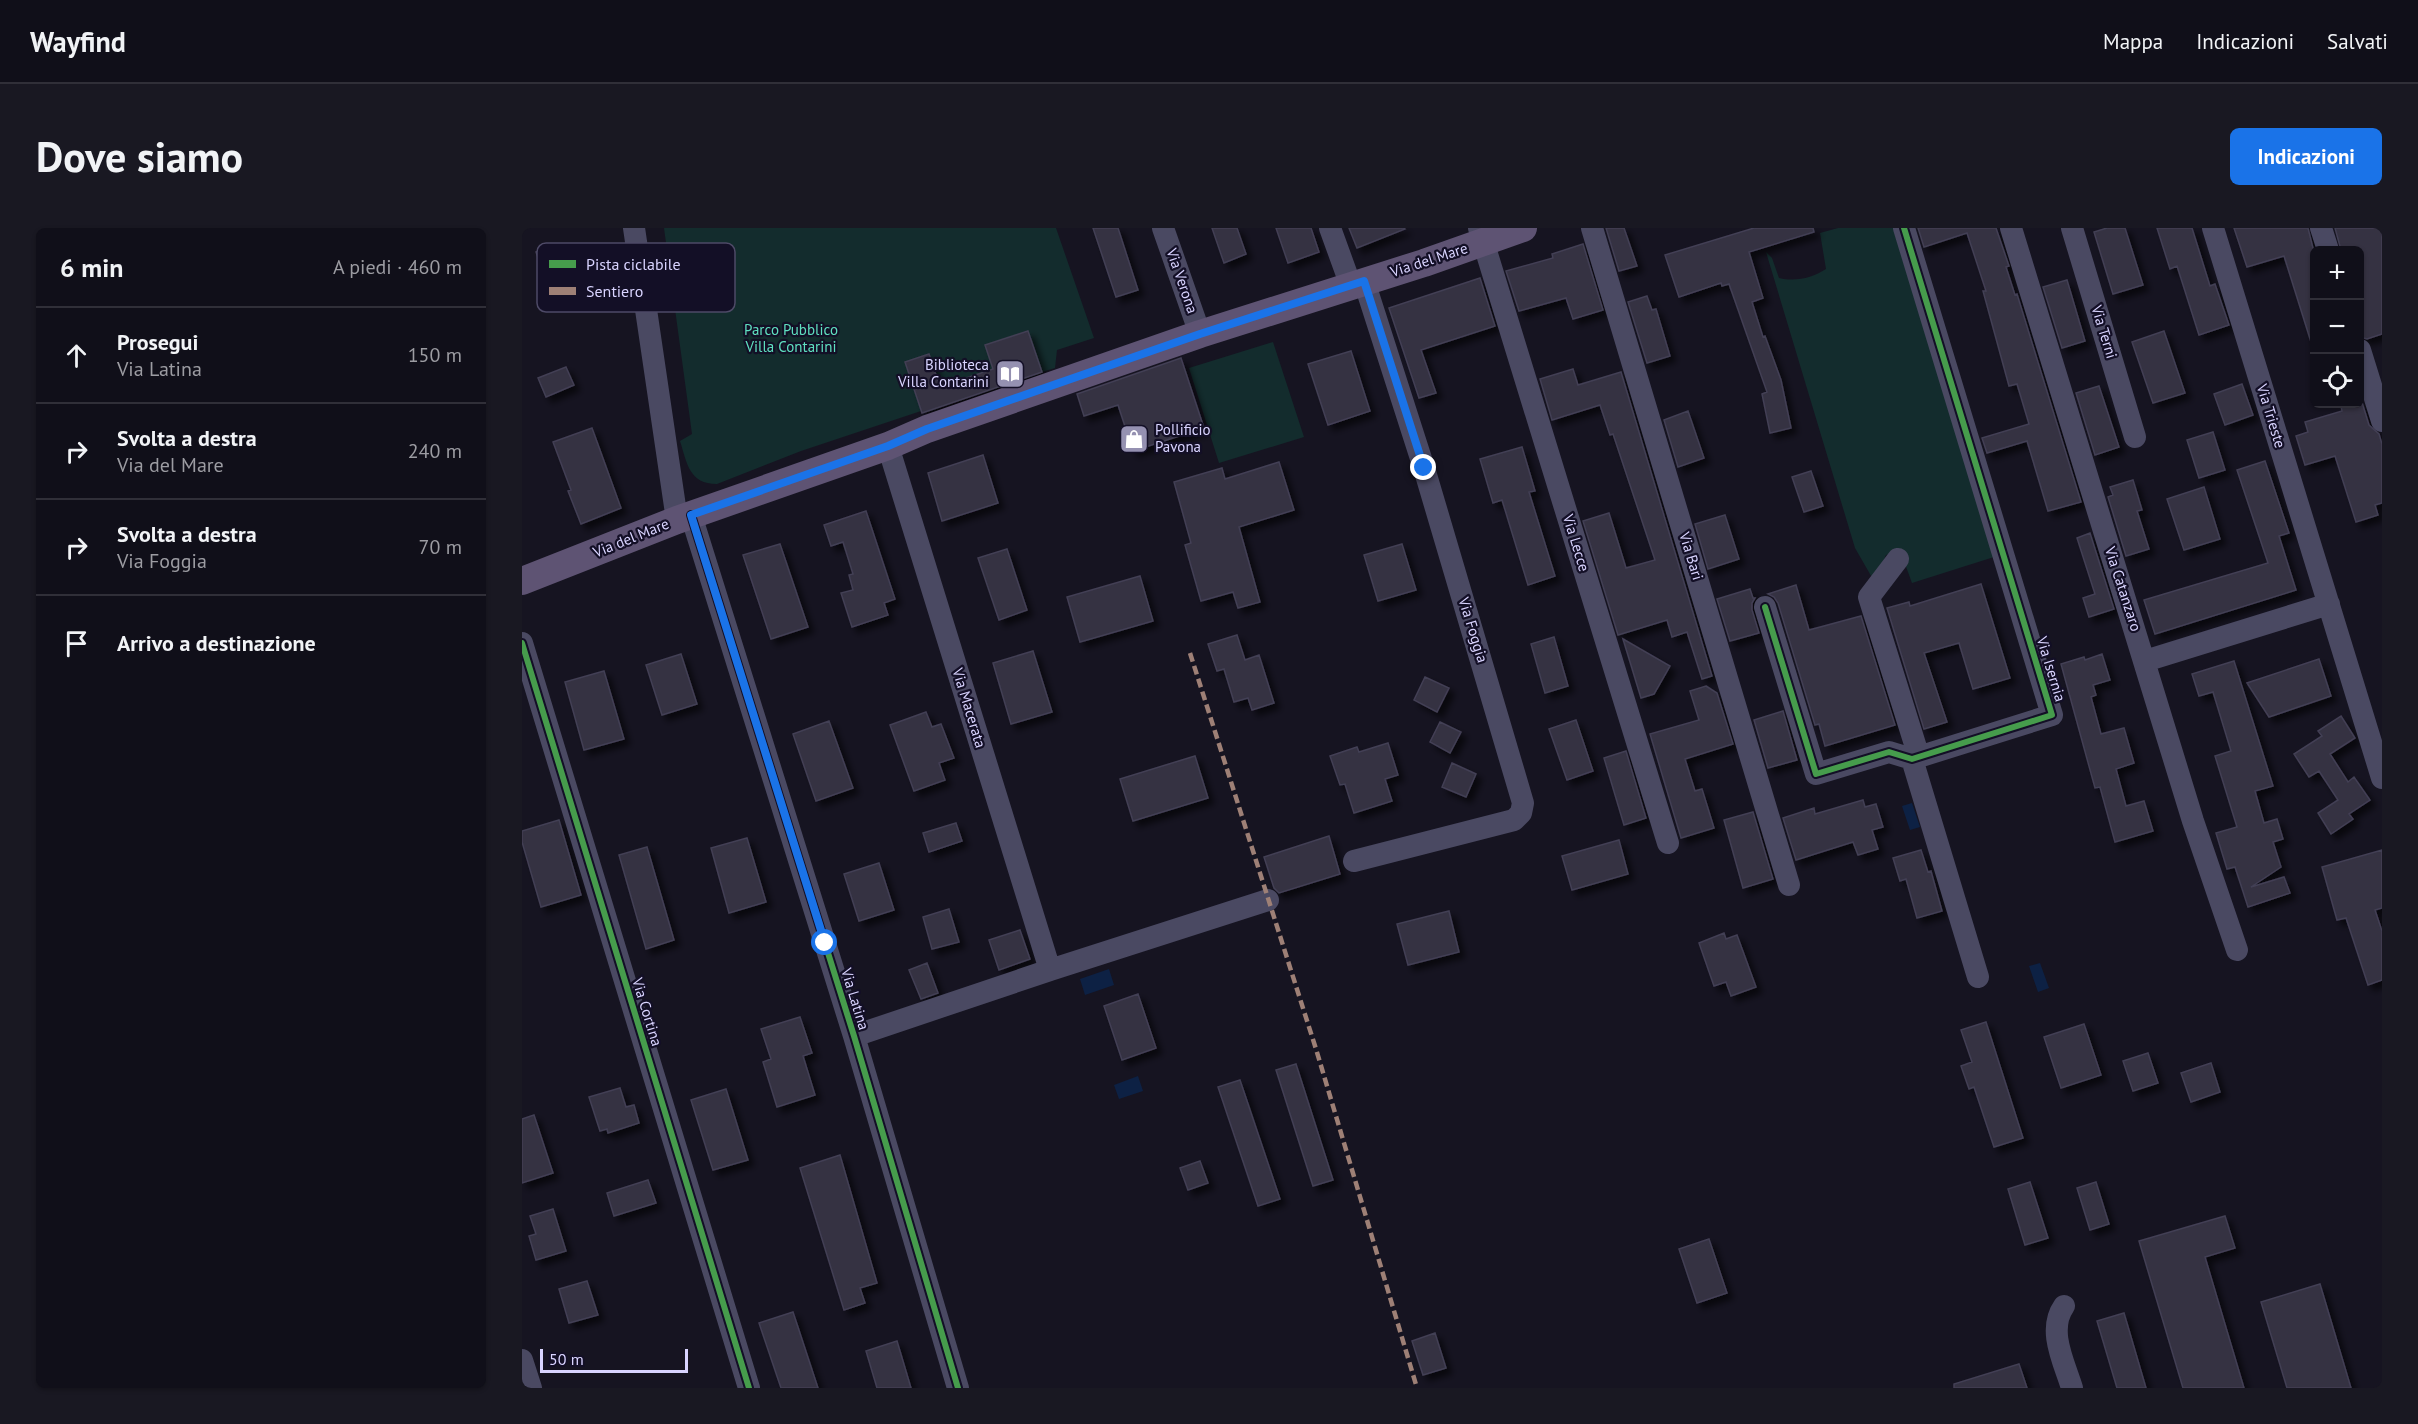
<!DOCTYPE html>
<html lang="it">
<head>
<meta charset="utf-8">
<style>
  :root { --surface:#100f19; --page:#191822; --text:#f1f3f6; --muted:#9c9ca2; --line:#302f38; --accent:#1a73e8 }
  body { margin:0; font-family:"PT Sans",sans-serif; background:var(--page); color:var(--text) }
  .controls { position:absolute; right:18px; top:18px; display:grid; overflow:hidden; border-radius:9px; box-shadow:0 2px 4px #0004 }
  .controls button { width:54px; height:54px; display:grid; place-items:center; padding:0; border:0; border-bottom:2px solid var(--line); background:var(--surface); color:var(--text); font:30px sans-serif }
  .scale { position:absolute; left:18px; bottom:15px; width:148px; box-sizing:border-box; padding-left:6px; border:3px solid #d9d4ff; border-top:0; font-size:16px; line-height:21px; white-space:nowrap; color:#d9d4ff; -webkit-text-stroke:4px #130f26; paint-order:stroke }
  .stop { position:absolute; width:18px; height:18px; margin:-14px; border:4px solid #1a73e8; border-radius:50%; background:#fff }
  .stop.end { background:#1a73e8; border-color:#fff; box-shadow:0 2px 6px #0008 }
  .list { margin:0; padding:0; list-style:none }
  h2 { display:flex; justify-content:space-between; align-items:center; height:78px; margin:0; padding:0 24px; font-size:26px }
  h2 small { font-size:20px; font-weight:400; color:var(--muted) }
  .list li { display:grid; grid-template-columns:39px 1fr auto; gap:18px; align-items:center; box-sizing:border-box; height:96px; padding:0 24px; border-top:2px solid var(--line) }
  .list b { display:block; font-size:22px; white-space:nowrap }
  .list p { margin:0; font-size:20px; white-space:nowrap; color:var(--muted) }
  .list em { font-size:20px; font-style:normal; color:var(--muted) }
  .icon { flex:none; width:33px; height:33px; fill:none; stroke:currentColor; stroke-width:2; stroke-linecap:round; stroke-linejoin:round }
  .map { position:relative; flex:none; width:1860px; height:1160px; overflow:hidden; border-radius:9px }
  header { display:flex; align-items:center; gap:36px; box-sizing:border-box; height:84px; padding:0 30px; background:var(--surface); border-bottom:2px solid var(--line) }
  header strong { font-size:28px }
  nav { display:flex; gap:33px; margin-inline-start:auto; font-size:21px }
  .intro { display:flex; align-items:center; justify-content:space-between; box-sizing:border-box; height:144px; padding:0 36px }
  h1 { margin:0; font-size:42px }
  .button { padding:15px 27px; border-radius:9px; background:var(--accent); color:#fff; font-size:21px; font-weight:700 }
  main { display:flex; gap:36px; padding:0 36px }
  aside { flex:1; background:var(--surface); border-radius:9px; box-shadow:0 2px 4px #0004 }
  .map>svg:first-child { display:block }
</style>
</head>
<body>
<header>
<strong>Wayfind</strong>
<nav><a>Mappa</a><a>Indicazioni</a><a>Salvati</a></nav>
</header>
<div class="intro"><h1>Dove siamo</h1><a class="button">Indicazioni</a></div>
<main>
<aside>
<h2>6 min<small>A piedi · 460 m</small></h2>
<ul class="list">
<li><svg class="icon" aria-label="ahead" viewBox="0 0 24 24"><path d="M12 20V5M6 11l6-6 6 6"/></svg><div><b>Prosegui</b><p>Via Latina</p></div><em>150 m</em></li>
<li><svg class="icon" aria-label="right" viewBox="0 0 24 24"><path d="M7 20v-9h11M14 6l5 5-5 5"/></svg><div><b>Svolta a destra</b><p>Via del Mare</p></div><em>240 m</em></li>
<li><svg class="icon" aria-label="right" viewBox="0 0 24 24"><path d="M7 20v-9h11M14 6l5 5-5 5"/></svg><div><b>Svolta a destra</b><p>Via Foggia</p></div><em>70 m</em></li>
<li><svg class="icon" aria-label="arrive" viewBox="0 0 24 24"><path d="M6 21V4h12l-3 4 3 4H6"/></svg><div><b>Arrivo a destinazione</b></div></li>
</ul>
</aside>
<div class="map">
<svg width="1860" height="1160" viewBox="0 0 1860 1160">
  <defs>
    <filter id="shadow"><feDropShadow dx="5.5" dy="5.5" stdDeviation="3" flood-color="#0009"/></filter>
  </defs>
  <rect width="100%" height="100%" fill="#161421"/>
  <path fill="#132c2d" d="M 142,0 L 534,0 L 572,110 L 535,122 L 533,140 L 520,144 L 506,103 L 463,117 L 471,141 L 418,159 L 407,126 L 383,134 L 399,183 L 279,223 L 195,256 C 167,256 165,235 158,213 L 170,206 Z
    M 1316,0 L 1371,0 L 1472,329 L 1390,355 L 1378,322 L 1364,327 L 1352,353 L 1333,320 L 1244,24 L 1250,30 L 1257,50 C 1274,54 1290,50 1304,41 L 1298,5 Z
    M 751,114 L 782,209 L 697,235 L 667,140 Z"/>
  <path fill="#0d2144" d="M 1390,575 L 1398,599 L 1388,602 L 1380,578 Z
    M 1518,735 L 1527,760 L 1516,764 L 1507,738 Z
    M 587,741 L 592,757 L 563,767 L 558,751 Z
    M 616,848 L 621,863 L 597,871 L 592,857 Z"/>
  <path fill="#343243" stroke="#433f54" stroke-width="1.5" filter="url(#shadow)" d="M 571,0 L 596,0 L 616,62 L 594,69 Z
    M 690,0 L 715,0 L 724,26 L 702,35 Z
    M 754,0 L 789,0 L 797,24 L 766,35 Z
    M 827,0 L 882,0 L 883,1 L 835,20 Z
    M 1084,0 L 1102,0 L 1115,38 L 1097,43 Z
    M 1232,0 L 1291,0 L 1292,4 L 1227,24 L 1241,70 L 1230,74 L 1241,109 L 1243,108 L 1259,152 L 1269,200 L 1248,205 L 1240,166 L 1245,164 L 1207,56 L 1200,58 L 1199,55 L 1157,69 L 1143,27 Z
    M 1396,0 L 1474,0 L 1487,38 L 1484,39 L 1493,67 L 1495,66 L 1559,274 L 1526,283 L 1505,213 L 1465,225 L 1460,210 L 1507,196 L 1495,156 L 1487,158 L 1461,63 L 1464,63 L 1445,5 L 1402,19 Z
    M 1585,0 L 1603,0 L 1621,57 L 1591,66 L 1572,4 Z
    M 1635,0 L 1670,0 L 1688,58 L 1693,56 L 1707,97 L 1677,107 L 1655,38 L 1648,41 Z
    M 1712,0 L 1786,0 L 1792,24 L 1792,113 L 1789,114 L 1762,28 L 1725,39 Z
    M 1813,0 L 1860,0 L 1860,106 L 1845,111 L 1838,109 L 1838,22 L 1819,22 Z
    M 1061,16 L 1081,82 L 1051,91 L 1044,70 L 997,83 L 984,43 L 1031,30 L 1030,26 Z
    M 32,17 L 41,39 L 22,46 L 14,24 Z
    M 958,50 L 973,98 L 899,122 L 914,165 L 897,170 L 867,80 Z
    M 1545,52 L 1563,113 L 1540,120 L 1521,59 Z
    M 1125,68 L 1130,82 L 1134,81 L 1148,128 L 1125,135 L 1106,74 Z
    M 506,103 L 520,144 L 400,185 L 383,134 L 407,126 L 418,159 L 471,141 L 463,117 Z
    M 1642,103 L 1663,165 L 1631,175 L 1610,114 Z
    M 829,123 L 848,183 L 806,197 L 786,136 Z
    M 659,130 L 682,200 L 611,223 L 596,177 L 562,188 L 555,166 Z
    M 44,139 L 52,157 L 24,169 L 16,150 Z
    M 1051,141 L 1056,157 L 1099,144 L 1190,448 L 1180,451 L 1165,404 L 1150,409 L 1145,392 L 1096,407 L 1061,293 L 1087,285 L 1104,340 L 1133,332 L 1091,206 L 1088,207 L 1078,177 L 1030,192 L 1018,151 Z
    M 1720,156 L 1731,187 L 1703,197 L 1692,166 Z
    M 1577,158 L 1597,219 L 1573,227 L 1554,165 Z
    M 1839,171 L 1847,197 L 1857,206 L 1860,216 L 1860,275 L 1853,277 L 1856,287 L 1834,294 L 1813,228 L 1783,237 L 1774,208 L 1786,204 L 1783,194 L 1820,183 L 1819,178 L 1838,176 Z
    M 1166,183 L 1182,230 L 1156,239 L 1142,192 Z
    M 70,200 L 99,280 L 59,296 L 46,263 L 49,262 L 31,214 Z
    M 1691,204 L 1703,242 L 1677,250 L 1665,212 Z
    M 1000,219 L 1013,263 L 1007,264 L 1033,348 L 1006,357 L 980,272 L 971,275 L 958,231 Z
    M 461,227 L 476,275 L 420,293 L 406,245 Z
    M 1743,233 L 1767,305 L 1757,308 L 1774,362 L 1633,406 L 1622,372 L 1746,335 L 1715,242 Z
    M 757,234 L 772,282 L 717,299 L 738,374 L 716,380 L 711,364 L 679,373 L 663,317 L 669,315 L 652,254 L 700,240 L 703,251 Z
    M 1289,243 L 1301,278 L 1282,284 L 1270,249 Z
    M 1611,252 L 1620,282 L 1615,283 L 1627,321 L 1604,328 L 1586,269 L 1591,267 L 1588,259 Z
    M 1682,259 L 1698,311 L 1662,322 L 1645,271 Z
    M 344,283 L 373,371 L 362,375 L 366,387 L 330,399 L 319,365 L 331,362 L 327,347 L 331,346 L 321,314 L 309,318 L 302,297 Z
    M 1203,287 L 1217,331 L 1186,341 L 1173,296 Z
    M 1568,305 L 1592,381 L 1567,389 L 1561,370 L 1573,366 L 1555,310 Z
    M 258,316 L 286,399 L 249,411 L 221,327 Z
    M 880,316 L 894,362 L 856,373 L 842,327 Z
    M 485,321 L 505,382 L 477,392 L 456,330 Z
    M 618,348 L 631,393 L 558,414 L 545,369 Z
    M 1459,356 L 1488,450 L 1451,461 L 1437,415 L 1402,425 L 1425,494 L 1402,501 L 1365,380 L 1387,374 L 1388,378 Z
    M 1274,357 L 1287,402 L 1339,388 L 1373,497 L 1303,518 L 1297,496 L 1293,497 L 1256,375 L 1252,369 L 1246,366 Z
    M 1228,361 L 1231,370 L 1233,370 L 1230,375 L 1230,382 L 1237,405 L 1208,413 L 1195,371 Z
    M 715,407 L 723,432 L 737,427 L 752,475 L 730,482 L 726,470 L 712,474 L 702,441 L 695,443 L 686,416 Z
    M 1032,409 L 1046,458 L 1023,465 L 1009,416 Z
    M 1101,411 L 1148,438 L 1132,466 L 1119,470 Z
    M 511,423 L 530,484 L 489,496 L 471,435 Z
    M 159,426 L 175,476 L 140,487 L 124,437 Z
    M 1580,426 L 1588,452 L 1571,457 L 1574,467 L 1569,469 L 1579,506 L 1602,500 L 1612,535 L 1594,541 L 1604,578 L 1622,573 L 1631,603 L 1593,614 L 1578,559 L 1573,560 L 1539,436 L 1562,429 L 1563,432 Z
    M 1797,431 L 1809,468 L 1747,489 L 1725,455 Z
    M 1712,433 L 1751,558 L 1733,563 L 1742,595 L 1755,591 L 1761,611 L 1751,614 L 1759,639 L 1729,659 L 1762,649 L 1768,665 L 1726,679 L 1713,639 L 1705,641 L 1694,605 L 1715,599 L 1693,528 L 1709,523 L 1691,464 L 1677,468 L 1670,446 Z
    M 82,443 L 102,511 L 62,522 L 43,454 Z
    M 903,449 L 927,460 L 915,484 L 892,472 Z
    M 1184,458 L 1195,465 L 1211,516 L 1163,531 L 1173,563 L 1180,561 L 1192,600 L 1159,610 L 1128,506 L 1177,492 L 1168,463 Z
    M 1261,483 L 1275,532 L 1246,540 L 1232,492 Z
    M 404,484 L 410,499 L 419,496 L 432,530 L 417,535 L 423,552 L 392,563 L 368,497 Z
    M 1819,488 L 1833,510 L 1808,526 L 1826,554 L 1832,549 L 1848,572 L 1827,586 L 1831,591 L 1809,606 L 1796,585 L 1816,572 L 1797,543 L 1787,549 L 1772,526 L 1800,508 L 1796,503 Z
    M 1054,492 L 1071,543 L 1045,552 L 1027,501 Z
    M 307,493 L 331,560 L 294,573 L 271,506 Z
    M 918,494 L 939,504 L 928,525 L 908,514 Z
    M 866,515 L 876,547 L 863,551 L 870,573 L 832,585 L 823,556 L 818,557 L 808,528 L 835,519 L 837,524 Z
    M 1104,523 L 1124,590 L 1102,597 L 1082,530 Z
    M 673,528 L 686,570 L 611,593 L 598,551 Z
    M 930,535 L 954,546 L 944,569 L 920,559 Z
    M 1341,572 L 1343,579 L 1354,576 L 1361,599 L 1350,602 L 1356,621 L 1336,627 L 1331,614 L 1274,632 L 1261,590 L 1292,580 L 1293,586 Z
    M 1231,584 L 1251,651 L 1221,660 L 1202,592 Z
    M 37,592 L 59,667 L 19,679 L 0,614 L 0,603 Z
    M 434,595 L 440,613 L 407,624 L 401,605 Z
    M 807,608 L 818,646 L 757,665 L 752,660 L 742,629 Z
    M 225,610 L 244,674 L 207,685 L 189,620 Z
    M 1097,612 L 1106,646 L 1050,662 L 1040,628 Z
    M 125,619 L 152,712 L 124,721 L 97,627 Z
    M 1399,622 L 1406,644 L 1409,643 L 1420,683 L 1395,690 L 1384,651 L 1378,653 L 1371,630 Z
    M 1860,622 L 1860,680 L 1853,682 L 1860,703 L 1860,752 L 1846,757 L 1824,690 L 1815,692 L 1800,639 Z
    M 357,635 L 372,682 L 337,693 L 322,646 Z
    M 427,681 L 437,714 L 410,721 L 401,689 Z
    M 927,683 L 937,724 L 886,737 L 875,696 Z
    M 498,702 L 508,731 L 477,742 L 467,712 Z
    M 1202,705 L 1204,711 L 1215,707 L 1234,759 L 1209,768 L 1204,754 L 1192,758 L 1177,715 Z
    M 405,735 L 416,765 L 399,771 L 387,742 Z
    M 616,766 L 634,820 L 600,832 L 582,778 Z
    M 278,789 L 290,825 L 281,828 L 293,867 L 255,879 L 241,834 L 249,831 L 239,801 Z
    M 1464,794 L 1501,910 L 1472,919 L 1452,859 L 1447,861 L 1439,838 L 1450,834 L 1439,802 Z
    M 1562,796 L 1579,847 L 1539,860 L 1522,809 Z
    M 1626,825 L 1636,855 L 1611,863 L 1601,833 Z
    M 1689,835 L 1698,864 L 1669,874 L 1659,845 Z
    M 774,836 L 811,952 L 791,958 L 754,842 Z
    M 718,852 L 758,971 L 736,978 L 696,859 Z
    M 98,860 L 104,879 L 112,877 L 117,895 L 86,905 L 85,901 L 78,903 L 67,869 Z
    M 204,861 L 226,932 L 191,942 L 169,872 Z
    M 12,887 L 31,945 L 0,955 L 0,891 Z
    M 318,927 L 355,1055 L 338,1060 L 343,1075 L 322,1082 L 278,940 Z
    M 678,933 L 686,955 L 666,962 L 658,940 Z
    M 126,952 L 134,975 L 92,988 L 85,965 Z
    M 1508,954 L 1526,1010 L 1503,1017 L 1486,961 Z
    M 1574,954 L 1587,996 L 1568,1002 L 1555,960 Z
    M 31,981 L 44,1023 L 14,1032 L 7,1008 L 14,1006 L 8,988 Z
    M 1703,988 L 1713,1020 L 1683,1029 L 1722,1160 L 1661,1160 L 1617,1013 Z
    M 1187,1011 L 1205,1065 L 1175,1075 L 1157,1021 Z
    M 65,1053 L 76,1087 L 47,1095 L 37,1061 Z
    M 1798,1056 L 1829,1160 L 1765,1160 L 1739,1074 Z
    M 271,1084 L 296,1160 L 259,1160 L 237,1095 Z
    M 1602,1085 L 1624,1160 L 1595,1160 L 1575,1093 Z
    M 913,1105 L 924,1140 L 901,1147 L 890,1113 Z
    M 375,1113 L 389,1160 L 355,1160 L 344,1123 Z
    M 1497,1136 L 1505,1160 L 1432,1160 L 1432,1156 Z"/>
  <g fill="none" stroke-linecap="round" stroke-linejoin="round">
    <path stroke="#4a4962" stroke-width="22" d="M 112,0 L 155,292
      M 641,0 L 678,106
      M 808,0 L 829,58
      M 957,0 L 1146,615
      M 1070,0 L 1267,657
      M 1489,0 L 1671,593 L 1715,722
      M 1550,0 L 1613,209
      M 1691,0 L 1860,550
      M 1799,0 L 1806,22
      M 1838,122 L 1860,193
      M 169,287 L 332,808 L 436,1160
      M 1376,331 L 1347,369 L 1397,529
      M 1243,379 L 1294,546 L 1367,524 L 1390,531 L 1530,487 L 1382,0
      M 0,415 L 227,1160
      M 1623,433 L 1807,376
      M 1390,531 L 1456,749
      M 832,633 L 992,592 L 999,585 L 1001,575 L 902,240 L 842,53
      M 528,742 L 746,672
      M 332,808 L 528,742 L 366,218
      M 1542,1078 C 1525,1102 1542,1134 1550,1160
      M 0,1132 L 9,1160"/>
    <path stroke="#5e5373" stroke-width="28" d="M 0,353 L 155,292 L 366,218 L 405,201 L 678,106 L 902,35 L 1001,0"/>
    <path stroke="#9e8076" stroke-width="4.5" stroke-dasharray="9 4.5" stroke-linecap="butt" d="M 668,425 L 794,821 L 895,1160"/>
    <g stroke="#130f26" stroke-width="10">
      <path id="cycleway" d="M 169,287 L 332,808 L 436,1160
        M 1243,379 L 1294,546 L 1367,524 L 1390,531 L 1530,487 L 1382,0
        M 0,415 L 227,1160"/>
    </g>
    <use href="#cycleway" stroke="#469c4c" stroke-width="6"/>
  </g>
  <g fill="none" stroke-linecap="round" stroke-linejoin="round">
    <path stroke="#1a73e8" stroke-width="8" d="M 303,715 L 169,287 L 366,218 L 405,201 L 678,106 L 842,53 L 902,240"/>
  </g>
  <defs>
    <g id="library-square" transform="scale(1.5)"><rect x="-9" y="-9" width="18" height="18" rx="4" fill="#9591b1" stroke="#130f26"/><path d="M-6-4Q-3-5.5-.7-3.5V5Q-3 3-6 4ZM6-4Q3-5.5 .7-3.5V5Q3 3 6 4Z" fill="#fff"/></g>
    <g id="shop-square" transform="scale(1.5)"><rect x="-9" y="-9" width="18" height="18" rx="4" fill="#9591b1" stroke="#130f26"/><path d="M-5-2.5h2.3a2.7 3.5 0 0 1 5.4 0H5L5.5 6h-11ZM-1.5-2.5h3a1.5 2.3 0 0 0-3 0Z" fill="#fff"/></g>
  </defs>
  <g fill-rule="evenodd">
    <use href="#library-square" x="488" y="146"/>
    <use href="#shop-square" x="612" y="211"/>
  </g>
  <g text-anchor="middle" stroke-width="4.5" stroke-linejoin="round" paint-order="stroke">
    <g font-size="15" fill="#d9d4ff" stroke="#130f26">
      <text transform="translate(907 32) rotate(-18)" y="5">Via del Mare</text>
      <text transform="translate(660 53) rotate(71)" y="5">Via Verona</text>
      <text transform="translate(1582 104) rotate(73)" y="5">Via Terni</text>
      <text transform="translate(1749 188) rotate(73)" y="5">Via Trieste</text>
      <text transform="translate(109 310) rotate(-22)" y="5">Via del Mare</text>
      <text transform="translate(1054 315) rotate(73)" y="5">Via Lecce</text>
      <text transform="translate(1169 328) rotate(73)" y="5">Via Bari</text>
      <text transform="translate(1601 361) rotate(72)" y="5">Via Catanzaro</text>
      <text transform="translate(951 402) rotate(73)" y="5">Via Foggia</text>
      <text transform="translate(1529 441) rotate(73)" y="5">Via Isernia</text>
      <text transform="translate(447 480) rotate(73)" y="5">Via Macerata</text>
      <text transform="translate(333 771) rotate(73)" y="5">Via Latina</text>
      <text transform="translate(125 784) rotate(73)" y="5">Via Cortina</text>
    </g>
    <g font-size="15" fill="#5fe0c0" stroke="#130f26">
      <text x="269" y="107">Parco Pubblico<tspan x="269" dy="17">Villa Contarini</tspan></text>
    </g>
    <g font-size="15" fill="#d9d4ff" stroke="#130f26" text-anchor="end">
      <text x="467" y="142">Biblioteca<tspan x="467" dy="17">Villa Contarini</tspan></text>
      <text x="633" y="207" text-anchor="start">Pollificio<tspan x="633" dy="17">Pavona</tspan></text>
    </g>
  </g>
  <rect x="15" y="15" width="198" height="69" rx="9" fill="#130f26" stroke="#4e4a67" stroke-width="1.5"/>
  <rect x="27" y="32" width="27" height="8" fill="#469c4c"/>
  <rect x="27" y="59" width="27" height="8" fill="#9e8076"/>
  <g font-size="16" fill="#d9d4ff">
    <text x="64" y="42">Pista ciclabile</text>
    <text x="64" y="69">Sentiero</text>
  </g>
</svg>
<div class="controls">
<button>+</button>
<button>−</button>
<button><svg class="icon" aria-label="locate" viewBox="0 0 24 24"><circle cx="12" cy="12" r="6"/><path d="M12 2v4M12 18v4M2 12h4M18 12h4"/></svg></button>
</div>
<div class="scale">50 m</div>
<div class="stop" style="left:303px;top:715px"></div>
<div class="stop end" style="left:902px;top:240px"></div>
</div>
</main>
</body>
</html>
